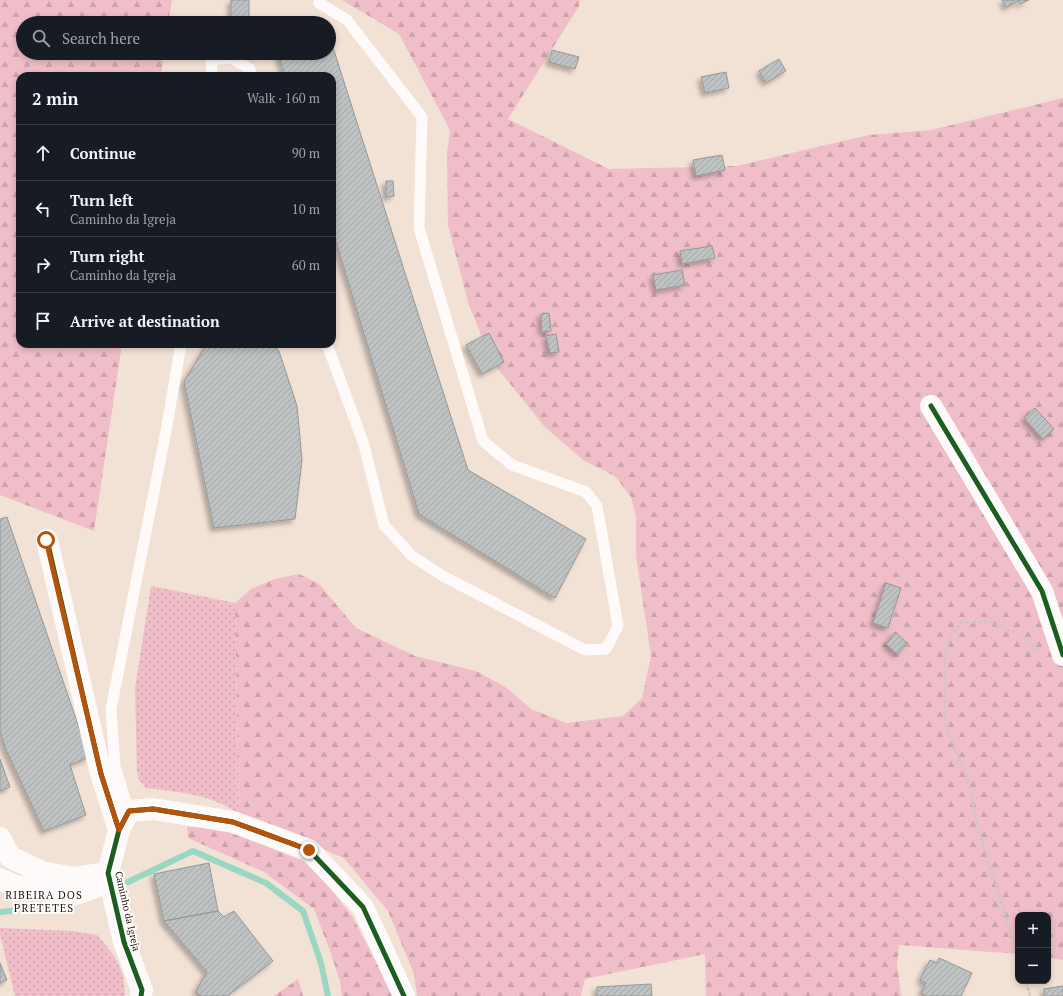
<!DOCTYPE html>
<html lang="en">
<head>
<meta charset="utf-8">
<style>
  :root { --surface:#171b24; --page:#20242c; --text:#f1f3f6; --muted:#9ea1a6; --line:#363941 }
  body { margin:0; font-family:"PT Serif",serif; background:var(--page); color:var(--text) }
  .controls { position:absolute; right:12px; bottom:12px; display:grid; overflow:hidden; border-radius:8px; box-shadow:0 2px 6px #0003 }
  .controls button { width:36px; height:36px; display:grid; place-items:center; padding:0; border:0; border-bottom:1px solid var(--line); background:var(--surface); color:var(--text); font:20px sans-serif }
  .stop { position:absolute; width:12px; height:12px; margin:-9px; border:3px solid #b45309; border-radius:50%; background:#fff }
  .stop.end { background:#b45309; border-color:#fff; box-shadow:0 1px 4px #0008 }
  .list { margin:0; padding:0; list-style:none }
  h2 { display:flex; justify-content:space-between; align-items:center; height:52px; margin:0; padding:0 16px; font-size:17px }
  h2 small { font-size:13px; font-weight:400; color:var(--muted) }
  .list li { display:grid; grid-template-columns:26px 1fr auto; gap:12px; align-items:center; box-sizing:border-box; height:56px; padding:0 16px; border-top:1px solid var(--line) }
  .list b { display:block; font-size:15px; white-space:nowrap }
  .list p { margin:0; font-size:13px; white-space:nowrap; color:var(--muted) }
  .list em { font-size:13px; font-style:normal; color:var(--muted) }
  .icon { flex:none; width:22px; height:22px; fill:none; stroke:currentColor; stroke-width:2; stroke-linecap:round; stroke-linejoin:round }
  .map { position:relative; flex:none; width:1063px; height:996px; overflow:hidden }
  .search { position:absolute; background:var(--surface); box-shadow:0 2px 6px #0003; left:16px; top:16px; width:320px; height:44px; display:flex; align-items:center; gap:10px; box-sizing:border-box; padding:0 14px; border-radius:22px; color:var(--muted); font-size:15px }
  .panel { position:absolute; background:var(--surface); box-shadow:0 2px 6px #0003; left:16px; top:72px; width:320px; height:276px; border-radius:12px }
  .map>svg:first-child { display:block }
</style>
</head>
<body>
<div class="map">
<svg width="1063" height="996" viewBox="0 0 1063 996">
  <defs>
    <pattern id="grass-dots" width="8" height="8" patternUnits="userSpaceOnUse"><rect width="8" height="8" fill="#efbec8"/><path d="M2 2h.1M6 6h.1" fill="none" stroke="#cda2aa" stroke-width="1.8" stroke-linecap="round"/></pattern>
    <pattern id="forest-firs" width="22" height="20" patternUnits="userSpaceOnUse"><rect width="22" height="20" fill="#efbec8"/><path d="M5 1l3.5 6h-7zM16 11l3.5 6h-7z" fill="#cda2aa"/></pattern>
    <pattern id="building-hatch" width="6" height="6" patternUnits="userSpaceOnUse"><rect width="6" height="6" fill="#bfc2c3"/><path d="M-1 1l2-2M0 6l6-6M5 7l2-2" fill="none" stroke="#a4a6a6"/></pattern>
    <filter id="shadow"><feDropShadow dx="-3.5" dy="3.5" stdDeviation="2" flood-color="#0004"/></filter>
  </defs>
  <rect width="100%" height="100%" fill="#f2e1d5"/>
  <path fill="url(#grass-dots)" d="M 151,586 L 235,603 L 239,814 C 211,794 179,792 146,788 L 139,780 L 137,771 L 135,688 Z
    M 0,928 L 72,931 L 97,935 C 115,956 125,967 125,996 L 15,996 L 0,934 Z"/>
  <path fill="url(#forest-firs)" d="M 0,0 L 172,0 L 168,23 L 23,23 L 23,53 L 164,53 L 161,76 L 20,76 L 20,344 L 122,344 L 94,531 L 0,495 Z
    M 342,0 L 580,0 L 579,6 L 508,119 L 609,169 L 736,166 L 869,135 L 931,130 L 1063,98 L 1063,960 L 1048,958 L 1048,915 L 1018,915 L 1018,954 L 899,945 L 897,964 L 901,996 L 706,996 L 705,954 L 585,979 L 581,996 L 417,996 L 414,974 L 388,911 L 344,858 L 239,814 L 235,603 L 251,589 L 275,579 L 299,574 L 318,583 L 356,628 L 415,656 L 476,671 L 507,688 L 531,709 L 566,723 L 623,716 L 642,698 L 651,656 L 636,555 L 636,516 L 631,497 L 615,476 L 583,460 L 544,426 L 491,360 L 468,302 L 448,225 L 447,153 L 450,130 L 399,34 Z
    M 187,827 L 201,827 L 234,833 L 305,862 L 321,877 L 352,916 L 394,996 L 342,996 L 340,981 L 330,951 L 314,909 L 264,872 L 188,838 Z
    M 298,979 L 303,996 L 274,996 Z"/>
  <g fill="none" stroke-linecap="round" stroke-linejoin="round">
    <path stroke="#99d7c3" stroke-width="6" d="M 128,882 L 193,851 L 266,883 L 303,911 L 321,963 L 328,996
      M 0,912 L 22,910 L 70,902"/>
  </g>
  <path fill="url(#building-hatch)" stroke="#969898" filter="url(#shadow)" d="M 231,0 L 249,0 L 249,20 L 231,20 Z
    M 1002,0 L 1029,0 L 1020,4 L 1019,1 L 1006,7 Z
    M 329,35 L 468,470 L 586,539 L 555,598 L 419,514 L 332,229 L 332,76 L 285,76 L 278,53 L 329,53 Z
    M 552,50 L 579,57 L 575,69 L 549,62 Z
    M 779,59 L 786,71 L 766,83 L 759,71 Z
    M 726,72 L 729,88 L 705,93 L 701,77 Z
    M 722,155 L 725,170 L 696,176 L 693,160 Z
    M 386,181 L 393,181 L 394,196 L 386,197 Z
    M 712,246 L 715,258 L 682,264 L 680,251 Z
    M 682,270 L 685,285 L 656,290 L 653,275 Z
    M 549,313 L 551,331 L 542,332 L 541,314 Z
    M 489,333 L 504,362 L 482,374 L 466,345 Z
    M 556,334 L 559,352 L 550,353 L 546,336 Z
    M 207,344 L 273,344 L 279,351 L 297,406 L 302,460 L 295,519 L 214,528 L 184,382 Z
    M 1035,408 L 1054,429 L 1043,439 L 1024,418 Z
    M 7,517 L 89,757 L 70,765 L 86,815 L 44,831 L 6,750 L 0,731 L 0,519 Z
    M 886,583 L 901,588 L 888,628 L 873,623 Z
    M 895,632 L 907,643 L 897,654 L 886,644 Z
    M 0,759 L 10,787 L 0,791 Z
    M 209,863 L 218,911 L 164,921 L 154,874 Z
    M 218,911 L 224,917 L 234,911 L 273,961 L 227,996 L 201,996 L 196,991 L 207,972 L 164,921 Z
    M 939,958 L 972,973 L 961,996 L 926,996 L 921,993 L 926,983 L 920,980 L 930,960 L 937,963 Z
    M 0,963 L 7,980 L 0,983 Z
    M 651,984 L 652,996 L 597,996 L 597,987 Z
    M 1063,986 L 1063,996 L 1045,996 L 1044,989 Z"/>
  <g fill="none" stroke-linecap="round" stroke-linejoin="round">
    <path stroke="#cec7c2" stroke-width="2.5" stroke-dasharray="4 2" stroke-linecap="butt" d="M 1018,956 L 980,834 L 966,774 L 950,737 L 945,717 L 945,658 L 950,637 L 962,622 L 991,622 L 1023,637 L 1039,651
      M 1026,981 L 1030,996"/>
    <path stroke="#fdfaf9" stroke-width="11" d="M 319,3 L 347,20 L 422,117 L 419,228 L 483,441 L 512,465 L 586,492 L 597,506 L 618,626 L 606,649 L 585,650 L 443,576 L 412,556 L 384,525 L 364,445 L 327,344
      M 212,76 L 211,60 L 231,58 L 250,69 L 252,76
      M 129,811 L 115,767 L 111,709 L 166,431 L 181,344"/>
    <path stroke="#fdfaf9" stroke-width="22" d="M 931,406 L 1042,591 L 1063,655
      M 47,540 L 101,774 L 119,830
      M 0,838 L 10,857 L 42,872 L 74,878 L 108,873
      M 0,879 L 15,886 L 76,894 L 107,883"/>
    <path stroke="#fdfaf9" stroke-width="22" d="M 141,996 L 142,990 L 124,942 L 108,873 L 119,830 L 129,811 L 153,809 L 233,822 L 309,850 L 363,907 L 404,996"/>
    <g stroke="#fff" stroke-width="8">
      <path id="cycleway" d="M 931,406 L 1042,591 L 1063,655
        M 47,540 L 101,774 L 119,830
        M 141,996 L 142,990 L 124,942 L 108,873 L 119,830 L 129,811 L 153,809 L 233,822 L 309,850 L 363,907 L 404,996"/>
    </g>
    <use href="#cycleway" stroke="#1b5e20" stroke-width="5"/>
  </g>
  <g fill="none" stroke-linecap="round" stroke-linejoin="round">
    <path stroke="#b45309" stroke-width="5" d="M 46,540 L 101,774 L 119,830 L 129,811 L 153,809 L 233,822 L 309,850"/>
  </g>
  <g text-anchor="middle" stroke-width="4" stroke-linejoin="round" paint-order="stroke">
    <g font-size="10" fill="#271507" stroke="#fff">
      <text transform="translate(128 911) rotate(77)" y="4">Caminho da Igreja</text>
    </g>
    <g font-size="11" letter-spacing="1" fill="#271507" stroke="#fff">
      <text x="44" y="899">RIBEIRA DOS<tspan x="44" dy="13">PRETETES</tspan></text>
    </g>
  </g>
</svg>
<div class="controls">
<button>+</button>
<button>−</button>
</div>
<div class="stop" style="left:46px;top:540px"></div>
<div class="stop end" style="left:309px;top:850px"></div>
<div class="search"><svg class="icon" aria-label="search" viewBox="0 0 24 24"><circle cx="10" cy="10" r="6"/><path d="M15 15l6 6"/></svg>Search here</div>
<section class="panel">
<h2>2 min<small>Walk · 160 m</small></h2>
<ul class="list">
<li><svg class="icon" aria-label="ahead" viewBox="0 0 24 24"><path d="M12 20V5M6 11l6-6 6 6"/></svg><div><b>Continue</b></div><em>90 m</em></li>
<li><svg class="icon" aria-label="left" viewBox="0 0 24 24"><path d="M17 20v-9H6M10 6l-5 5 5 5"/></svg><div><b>Turn left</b><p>Caminho da Igreja</p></div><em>10 m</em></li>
<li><svg class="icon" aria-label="right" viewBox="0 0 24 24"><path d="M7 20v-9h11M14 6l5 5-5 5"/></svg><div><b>Turn right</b><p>Caminho da Igreja</p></div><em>60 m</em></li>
<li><svg class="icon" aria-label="arrive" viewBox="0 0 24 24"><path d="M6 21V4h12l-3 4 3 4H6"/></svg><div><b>Arrive at destination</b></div></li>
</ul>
</section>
</div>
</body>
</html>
